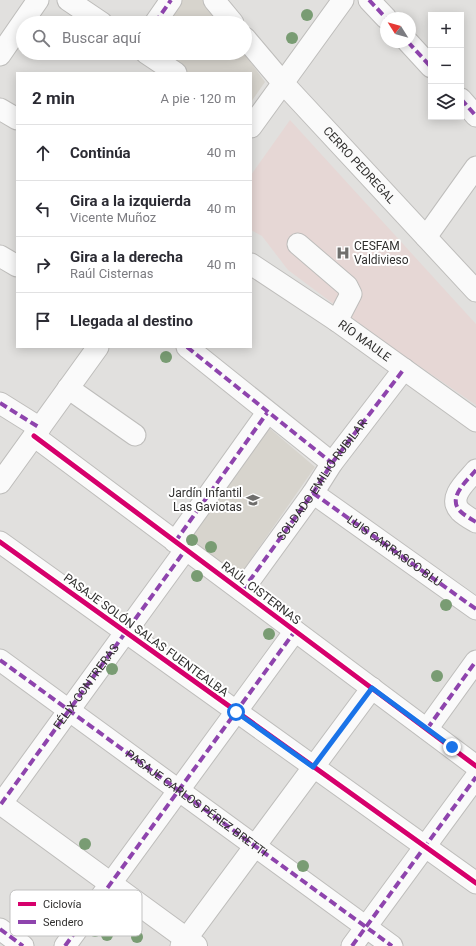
<!DOCTYPE html>
<html lang="es">
<head>
<meta charset="utf-8">
<style>
  :root { --surface:#fff; --page:#f2f2f3; --text:#2b2b33; --muted:#7c7c81; --line:#e1e1e2 }
  body { margin:0; font-family:Roboto,sans-serif; background:var(--page); color:var(--text) }
  .controls { position:absolute; right:12px; top:12px; display:grid; overflow:hidden; border-radius:0px; box-shadow:0 2px 10px #0003 }
  .controls button { width:36px; height:36px; display:grid; place-items:center; padding:0; border:0; border-bottom:1px solid var(--line); background:var(--surface); color:var(--text); font:20px sans-serif }
  .compass { position:absolute; left:380px; top:12px; width:36px; height:36px; border-radius:50%; background:var(--surface); box-shadow:0 2px 10px #0003; rotate:307deg }
  .stop { position:absolute; width:12px; height:12px; margin:-9px; border:3px solid #1a73e8; border-radius:50%; background:#fff }
  .stop.end { background:#1a73e8; border-color:#fff; box-shadow:0 1px 4px #0008 }
  .list { margin:0; padding:0; list-style:none }
  h2 { display:flex; justify-content:space-between; align-items:center; height:52px; margin:0; padding:0 16px; font-size:17px }
  h2 small { font-size:13px; font-weight:400; color:var(--muted) }
  .list li { display:grid; grid-template-columns:26px 1fr auto; gap:12px; align-items:center; box-sizing:border-box; height:56px; padding:0 16px; border-top:1px solid var(--line) }
  .list b { display:block; font-size:15px; white-space:nowrap }
  .list p { margin:0; font-size:13px; white-space:nowrap; color:var(--muted) }
  .list em { font-size:13px; font-style:normal; color:var(--muted) }
  .icon { flex:none; width:22px; height:22px; fill:none; stroke:currentColor; stroke-width:2; stroke-linecap:round; stroke-linejoin:round }
  .map { position:relative; flex:none; width:476px; height:946px; overflow:hidden }
  .search { position:absolute; background:var(--surface); box-shadow:0 2px 10px #0003; left:16px; top:16px; width:236px; height:44px; display:flex; align-items:center; gap:10px; box-sizing:border-box; padding:0 14px; border-radius:22px; color:var(--muted); font-size:15px }
  .panel { position:absolute; background:var(--surface); box-shadow:0 2px 10px #0003; left:16px; top:72px; width:236px; height:276px; border-radius:0px }
  .map>svg:first-child { display:block }
</style>
</head>
<body>
<div class="map">
<svg width="476" height="946" viewBox="0 0 476 946">
  <rect width="100%" height="100%" fill="#e1e0de"/>
  <path fill="#d7d4cd" d="M 177,0 L 204,0 L 221,23 L 161,23 Z
    M 157,53 L 244,53 L 265,82 L 251,102 L 251,73 L 188,73 Z
    M 267,426 L 315,467 L 242,572 L 232,574 L 192,544 L 189,532 Z"/>
  <path fill="#e6d7d5" d="M 290,120 L 476,324 L 476,405 L 390,346 L 288,270 L 262,236 L 251,230 L 251,175 Z"/>
  <g fill="none" stroke-linecap="round" stroke-linejoin="round">
    <g stroke="#bebdbb" stroke-width="23">
      <g id="minor">
        <path d="M 68,0 L 102,23"/>
        <path d="M 214,0 L 233,23"/>
        <path d="M 369,0 L 386,18"/>
        <path d="M 155,23 L 171,0"/>
        <path id="s1" d="M 245,38 L 283,83 L 476,291"/>
        <path d="M 408,42 L 431,67"/>
        <path d="M 146,53 L 176,73"/>
        <path d="M 0,55 L 38,0"/>
        <path d="M 461,99 L 476,116"/>
        <path d="M 0,109 L 17,119"/>
        <path d="M 251,127 L 343,0"/>
        <path d="M 426,237 L 476,167"/>
        <path d="M 298,244 L 347,286 L 351,294 L 337,321"/>
        <path d="M 0,256 L 17,266"/>
        <path id="s2" d="M 251,264 L 337,321 L 476,421"/>
        <path d="M 187,347 L 332,463"/>
        <path d="M 68,388 L 135,435"/>
        <path d="M 0,403 L 40,428"/>
        <path d="M 34,436 L 476,766"/>
        <path d="M 476,470 C 467,481 447,497 460,511 C 464,515 471,519 476,522"/>
        <path d="M 0,483 L 98,347"/>
        <path d="M 313,493 L 476,609"/>
        <path d="M 0,542 L 476,883"/>
        <path d="M 175,542 L 267,413"/>
        <path d="M 242,591 L 313,493 L 332,463 L 404,369"/>
        <path id="s3" d="M 0,660 L 392,946"/>
        <path d="M 427,729 L 476,661"/>
        <path d="M 1,804 L 186,549"/>
        <path d="M 0,929 L 23,946"/>
        <path d="M 65,946 L 295,631"/>
        <path d="M 181,946 L 372,688"/>
        <path d="M 352,946 L 476,777"/>
      </g>
    </g>
    <g stroke="#bebdbb" stroke-width="24">
      <path id="major" d="M 0,803 L 196,946"/>
    </g>
    <use href="#minor" stroke="#fafafa" stroke-width="21"/>
    <use href="#major" stroke="#fafafa" stroke-width="22"/>
    <g stroke="#8e44ad" stroke-width="4" stroke-dasharray="8 4" stroke-linecap="butt">
      <path d="M 369,0 L 386,18"/>
      <path d="M 155,23 L 171,0"/>
      <path d="M 408,42 L 431,67"/>
      <path d="M 461,99 L 476,116"/>
      <path d="M 187,347 L 332,463"/>
      <path d="M 0,403 L 40,428"/>
      <path d="M 476,470 C 467,481 447,497 460,511 C 464,515 471,519 476,522"/>
      <path id="s4" d="M 313,493 L 476,609"/>
      <path d="M 175,542 L 267,413"/>
      <path id="s5" d="M 242,591 L 313,493 L 332,463 L 404,369"/>
      <path d="M 0,660 L 392,946"/>
      <path d="M 427,729 L 476,661"/>
      <path id="s6" d="M 1,804 L 186,549"/>
      <path d="M 0,929 L 23,946"/>
      <path d="M 65,946 L 295,631"/>
      <path d="M 352,946 L 476,777"/>
    </g>
    <g stroke="#fff" stroke-width="8">
      <path id="cycleway" d="M 34,436 L 476,766
        M 0,542 L 476,883"/>
    </g>
    <use href="#cycleway" stroke="#d6006c" stroke-width="5"/>
  </g>
  <g fill="#799c73">
    <circle cx="307" cy="15" r="6"/>
    <circle cx="292" cy="38" r="6"/>
    <circle cx="166" cy="357" r="6"/>
    <circle cx="192" cy="540" r="6"/>
    <circle cx="211" cy="547" r="6"/>
    <circle cx="197" cy="576" r="6"/>
    <circle cx="446" cy="605" r="6"/>
    <circle cx="269" cy="634" r="6"/>
    <circle cx="112" cy="669" r="6"/>
    <circle cx="437" cy="676" r="6"/>
    <circle cx="85" cy="844" r="6"/>
    <circle cx="303" cy="866" r="6"/>
    <circle cx="95" cy="931" r="6"/>
    <circle cx="107" cy="935" r="6"/>
    <circle cx="137" cy="937" r="6"/>
  </g>
  <g fill="none" stroke-linecap="round" stroke-linejoin="round">
    <path stroke="#1a73e8" stroke-width="5" d="M 236,712 L 313,767 L 372,688 L 452,747"/>
  </g>
  <defs>
    <g id="hospital-bare" transform="scale(1.08)"><path d="M-5-5h3v3.5h4V-5h3V5h-3V1.5h-4V5h-3Z" fill="#6f6e6c" stroke="#fff" stroke-width="2.5" paint-order="stroke"/></g>
    <g id="school-bare" transform="scale(1.08)"><path d="M0-5L7-2L0 1L-7-2ZM-4 1L0 2.5L4 1V4Q0 6-4 4Z" fill="#6f6e6c" stroke="#fff" stroke-width="2.5" paint-order="stroke"/></g>
  </defs>
  <g fill-rule="evenodd">
    <use href="#hospital-bare" x="343" y="253"/>
    <use href="#school-bare" x="253" y="500"/>
  </g>
  <g text-anchor="middle" stroke-width="4" stroke-linejoin="round" paint-order="stroke">
    <g font-size="12" fill="#31302f" stroke="#fff">
      <text dy="4" stroke="none"><textPath href="#s1" startOffset="171">CERRO PEDREGAL</textPath></text>
      <text dy="4" stroke="none"><textPath href="#s2" startOffset="137">RÍO MAULE</textPath></text>
      <text dy="4" stroke="none"><textPath href="#s5" startOffset="137">SOLDADO EMILIO RUBILAR</textPath></text>
      <text dy="4" stroke="none"><textPath href="#s4" startOffset="100">LUIS CARRASCO BLU</textPath></text>
      <text transform="translate(261 593) rotate(37)" y="4">RAÚL CISTERNAS</text>
      <text transform="translate(146 635) rotate(36)" y="4">PASAJE SOLÓN SALAS FUENTEALBA</text>
      <text dy="4" stroke="none"><textPath href="#s6" startOffset="145">FÉLIX CONTRERAS</textPath></text>
      <text dy="4" stroke="none"><textPath href="#s3" startOffset="243">PASAJE CARLOS PÉREZ BRETTI</textPath></text>
    </g>
    <g font-size="12" fill="#31302f" stroke="#fff" text-anchor="start">
      <text x="354" y="250">CESFAM<tspan x="354" dy="14">Valdivieso</tspan></text>
      <text x="242" y="497" text-anchor="end">Jardín Infantil<tspan x="242" dy="14">Las Gaviotas</tspan></text>
    </g>
  </g>
  <rect x="10" y="890" width="132" height="46" rx="6" fill="#fff" stroke="#c1c1c1" stroke-width="1"/>
  <rect x="18" y="902" width="18" height="4" fill="#d6006c"/>
  <rect x="18" y="920" width="18" height="4" fill="#8e44ad"/>
  <g font-size="11" fill="#31302f">
    <text x="43" y="908">Ciclovía</text>
    <text x="43" y="926">Sendero</text>
  </g>
</svg>
<div class="controls">
<button>+</button>
<button>−</button>
<button><svg class="icon" aria-label="layers" viewBox="0 0 24 24"><path d="M12 4l9 5-9 5-9-5zM3 14l9 5 9-5"/></svg></button>
</div>
<svg class="compass" viewBox="-18 -18 36 36"><path d="M0-13l5 13h-10z" fill="#e53935"/><path d="M0 13l5-13h-10z" fill="#7c7c81"/></svg>
<div class="stop" style="left:236px;top:712px"></div>
<div class="stop end" style="left:452px;top:747px"></div>
<div class="search"><svg class="icon" aria-label="search" viewBox="0 0 24 24"><circle cx="10" cy="10" r="6"/><path d="M15 15l6 6"/></svg>Buscar aquí</div>
<section class="panel">
<h2>2 min<small>A pie · 120 m</small></h2>
<ul class="list">
<li><svg class="icon" aria-label="ahead" viewBox="0 0 24 24"><path d="M12 20V5M6 11l6-6 6 6"/></svg><div><b>Continúa</b></div><em>40 m</em></li>
<li><svg class="icon" aria-label="left" viewBox="0 0 24 24"><path d="M17 20v-9H6M10 6l-5 5 5 5"/></svg><div><b>Gira a la izquierda</b><p>Vicente Muñoz</p></div><em>40 m</em></li>
<li><svg class="icon" aria-label="right" viewBox="0 0 24 24"><path d="M7 20v-9h11M14 6l5 5-5 5"/></svg><div><b>Gira a la derecha</b><p>Raúl Cisternas</p></div><em>40 m</em></li>
<li><svg class="icon" aria-label="arrive" viewBox="0 0 24 24"><path d="M6 21V4h12l-3 4 3 4H6"/></svg><div><b>Llegada al destino</b></div></li>
</ul>
</section>
</div>
</body>
</html>
